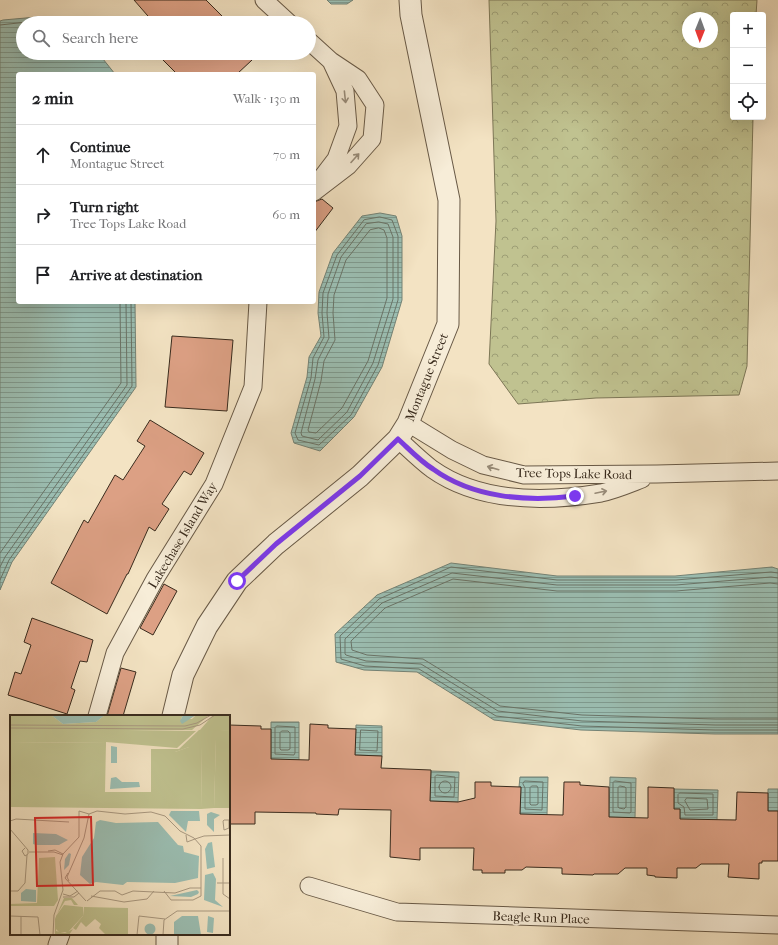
<!DOCTYPE html>
<html lang="en">
<head>
<meta charset="utf-8">
<style>
  :root { --surface:#fff; --page:#f2f2f2; --text:#202124; --muted:#757577; --line:#e0e0e0 }
  body { margin:0; font-family:"IM FELL French Canon",serif; background:var(--page); color:var(--text) }
  .controls { position:absolute; right:12px; top:12px; display:grid; overflow:hidden; border-radius:4px; box-shadow:0 4px 16px #0002 }
  .controls button { width:36px; height:36px; display:grid; place-items:center; padding:0; border:0; border-bottom:1px solid var(--line); background:var(--surface); color:var(--text); font:20px sans-serif }
  .compass { position:absolute; left:682px; top:12px; width:36px; height:36px; border-radius:50%; background:var(--surface); box-shadow:0 4px 16px #0002; rotate:181deg }
  .stop { position:absolute; width:12px; height:12px; margin:-9px; border:3px solid #7c3aed; border-radius:50%; background:#fff }
  .stop.end { background:#7c3aed; border-color:#fff; box-shadow:0 1px 4px #0008 }
  .list { margin:0; padding:0; list-style:none }
  h2 { display:flex; justify-content:space-between; align-items:center; height:52px; margin:0; padding:0 16px; font-size:17px }
  h2 small { font-size:13px; font-weight:400; color:var(--muted) }
  .list li { display:grid; grid-template-columns:26px 1fr auto; gap:12px; align-items:center; box-sizing:border-box; height:60px; padding:0 16px; border-top:1px solid var(--line) }
  .list b { display:block; font-size:15px; white-space:nowrap }
  .list p { margin:0; font-size:13px; white-space:nowrap; color:var(--muted) }
  .list em { font-size:13px; font-style:normal; color:var(--muted) }
  .icon { flex:none; width:22px; height:22px; fill:none; stroke:currentColor; stroke-width:2; stroke-linecap:round; stroke-linejoin:round }
  .map { position:relative; flex:none; width:778px; height:945px; overflow:hidden }
  .search { position:absolute; background:var(--surface); box-shadow:0 4px 16px #0002; left:16px; top:16px; width:300px; height:44px; display:flex; align-items:center; gap:10px; box-sizing:border-box; padding:0 14px; border-radius:22px; color:var(--muted); font-size:15px }
  .panel { position:absolute; background:var(--surface); box-shadow:0 4px 16px #0002; left:16px; top:72px; width:300px; height:232px; border-radius:4px }
  .map>svg:first-child { display:block }
</style>
</head>
<body>
<div class="map">
<svg width="778" height="945" viewBox="0 0 778 945">
  <defs>
    <pattern id="forest-crowns" width="20" height="18" patternUnits="userSpaceOnUse"><rect width="20" height="18" fill="#c0c290"/><path d="M2 6a3 3 0 1 1 6 0M12 15a3 3 0 1 1 6 0" fill="none" stroke="#9d9e75"/></pattern>
    <pattern id="water-rules" width="6" height="5" patternUnits="userSpaceOnUse"><rect width="6" height="5" fill="#9bbeb2"/><path d="M0 2.5h6" fill="none" stroke="#7f9b90"/></pattern>
  </defs>
  <rect width="100%" height="100%" fill="#f3e3c3"/>
  <filter id="stains"><feTurbulence type="fractalNoise" baseFrequency=".005" numOctaves="4"/><feColorMatrix values="0 0 0 0 .2 0 0 0 0 .09 0 0 0 0 .02 0 0 0 .5 -.17"/></filter>
  <radialGradient id="worn" r=".72"><stop offset=".6" stop-color="#630" stop-opacity="0"/><stop offset="1" stop-color="#630" stop-opacity=".3"/></radialGradient>
  <path fill="url(#forest-crowns)" stroke="#7c7656" fill-rule="evenodd" d="M 489,0 L 757,0 L 756,15 L 733,15 L 733,117 L 753,117 L 747,366 L 739,395 L 596,398 L 518,404 L 489,364 L 496,221 ZM 688,18 L 712,18 L 712,42 L 688,42 Z"/>
  <path fill="url(#water-rules)" stroke="#748376" d="M 327,0 L 353,0 L 347,4 L 331,4 Z
    M 37,17 L 47,23 L 23,23 L 23,53 L 94,53 L 103,59 L 115,74 L 18,74 L 18,302 L 135,302 L 136,387 L 12,562 L 0,590 L 0,21 L 3,20 Z
    M 380,213 L 396,216 L 402,236 L 402,300 L 382,367 L 354,417 L 320,451 L 294,443 L 291,433 L 307,377 L 309,357 L 321,336 L 318,313 L 319,292 L 333,253 L 362,216 Z
    M 451,563 L 557,576 L 675,576 L 772,567 L 778,569 L 778,734 L 715,734 L 581,730 L 494,720 L 417,672 L 364,670 L 336,662 L 335,634 L 377,595 Z
    M 271,722 L 299,722 L 299,760 L 271,759 Z
    M 356,725 L 382,726 L 382,756 L 355,755 Z
    M 431,771 L 459,772 L 458,802 L 430,801 Z
    M 520,777 L 548,777 L 547,815 L 520,814 L 521,787 L 519,787 Z
    M 610,777 L 636,778 L 635,818 L 609,817 Z
    M 674,789 L 718,790 L 717,820 L 680,819 L 680,809 L 674,809 Z
    M 768,789 L 778,789 L 778,811 L 768,811 Z"/>
  <g fill="none" stroke-linecap="round" stroke-linejoin="round">
    <path stroke="#6a7468" stroke-width="1" d="M 0,25 L 36,21 L 40,23
      M 380,217 L 392,220 L 398,236 L 398,300 L 378,365 L 351,415 L 319,445 L 298,440 L 295,433 L 311,378 L 313,358 L 324,337 L 322,313 L 323,293 L 337,255 L 364,220 Z
      M 379,222 L 388,224 L 393,237 L 393,299 L 373,363 L 347,412 L 318,440 L 302,436 L 301,433 L 315,379 L 318,360 L 329,338 L 327,313 L 328,294 L 341,257 L 366,224 Z
      M 379,228 L 384,230 L 387,238 L 387,298 L 368,361 L 342,408 L 316,433 L 309,432 L 308,430 L 321,381 L 324,361 L 335,340 L 333,313 L 334,295 L 346,260 L 370,230 Z
      M 0,553 L 121,383 L 120,302
      M 0,567 L 5,557 L 127,385 L 126,302
      M 778,573 L 771,572 L 676,580 L 557,580 L 451,567 L 379,599 L 340,636 L 341,659 L 365,666 L 419,669 L 496,716 L 582,726 L 715,730 L 778,730
      M 778,578 L 771,577 L 676,585 L 557,585 L 452,573 L 382,603 L 345,639 L 345,654 L 346,655 L 366,661 L 421,664 L 498,711 L 582,721 L 715,725 L 778,725
      M 0,580 L 9,560 L 132,386 L 131,302
      M 778,584 L 770,583 L 676,591 L 557,591 L 453,579 L 385,608 L 351,641 L 352,650 L 367,655 L 423,659 L 500,706 L 582,715 L 715,719 L 778,719
      M 277,726 L 295,727 L 295,753 L 294,755 L 275,754 L 275,728 Z
      M 361,730 L 378,731 L 377,751 L 360,750 Z
      M 282,731 L 288,731 L 290,733 L 290,749 L 288,750 L 281,750 L 280,749 L 280,733 Z
      M 437,775 L 455,777 L 454,797 L 435,796 L 435,777 Z
      M439 787a6 6 0 1 1 12 0a6 6 0 1 1-12 0Z
      M 525,781 L 543,782 L 542,810 L 525,809 L 525,788 L 523,784 Z
      M 615,781 L 631,783 L 631,812 L 630,813 L 613,812 L 613,783 Z
      M 532,786 L 537,786 L 538,788 L 538,804 L 536,805 L 531,805 L 530,804 L 530,788 Z
      M 620,786 L 625,787 L 626,788 L 626,807 L 624,809 L 619,808 L 618,807 L 618,788 Z
      M 680,793 L 713,794 L 713,815 L 685,815 L 684,807 L 678,803 L 678,795 Z
      M 687,798 L 707,799 L 708,809 L 690,810 L 685,801 Z"/>
  </g>
  <path fill="#dca084" stroke="#392b1d" d="M 134,0 L 206,0 L 229,23 L 154,23 Z
    M 156,53 L 245,53 L 252,60 L 237,74 L 177,74 Z
    M 322,199 L 333,208 L 314,233 L 314,202 Z
    M 172,336 L 233,340 L 227,411 L 165,407 Z
    M 150,420 L 204,453 L 191,475 L 184,471 L 162,504 L 169,509 L 155,531 L 149,527 L 128,574 L 127,574 L 107,614 L 51,583 L 84,520 L 88,523 L 115,475 L 123,480 L 145,446 L 137,441 Z
    M 164,584 L 177,591 L 153,635 L 140,628 Z
    M 32,618 L 93,640 L 87,662 L 80,661 L 71,688 L 75,690 L 67,714 L 8,695 L 15,672 L 21,674 L 31,645 L 24,642 Z
    M 121,668 L 136,672 L 123,716 L 107,716 Z
    M 310,724 L 328,725 L 328,728 L 356,729 L 355,755 L 382,756 L 381,768 L 431,770 L 430,801 L 458,802 L 475,798 L 475,782 L 491,782 L 491,786 L 521,787 L 520,814 L 563,815 L 564,782 L 580,782 L 580,785 L 609,787 L 609,817 L 648,818 L 648,787 L 674,788 L 674,809 L 680,809 L 680,819 L 736,820 L 737,792 L 768,793 L 768,811 L 778,811 L 778,861 L 762,861 L 762,863 L 759,863 L 759,879 L 728,877 L 729,864 L 701,864 L 696,868 L 677,868 L 677,878 L 655,877 L 655,876 L 647,875 L 647,868 L 625,868 L 618,874 L 594,874 L 593,875 L 562,874 L 562,868 L 526,867 L 522,870 L 505,870 L 505,873 L 482,873 L 482,870 L 473,870 L 474,848 L 420,848 L 420,860 L 390,857 L 391,810 L 339,809 L 338,815 L 316,814 L 316,813 L 255,812 L 255,824 L 229,824 L 229,725 L 261,726 L 261,729 L 271,729 L 271,759 L 309,760 Z"/>
  <g fill="none" stroke-linecap="round" stroke-linejoin="round">
    <g stroke="#685946" stroke-width="19">
      <path id="minor" d="M 264,0 L 289,23
        M 309,41 L 331,61 L 358,79 L 375,105 L 372,139 L 348,166 L 314,192
        M 320,180 L 336,159 L 348,126 L 345,91 L 331,61
        M 408,423 L 452,450 L 483,465 L 524,475 L 657,474 L 778,471
        M 398,439 C 409,449 420,460 432,469 C 480,503 546,502 601,493 C 615,490 629,484 642,479
        M 97,716 L 115,653 L 155,579 L 214,484 L 253,387 L 258,302
        M 309,886 L 397,912 L 778,925
        M 57,945 L 61,934"/>
    </g>
    <g stroke="#685946" stroke-width="23">
      <path id="tertiary" d="M 173,716 L 183,675 L 207,626 L 237,581 L 276,544 L 360,476 L 398,439 L 408,423 L 448,324 L 449,200 L 411,15 L 410,0
        M 167,934 L 167,945"/>
    </g>
    <use href="#minor" stroke="#f7edd8" stroke-width="17"/>
    <use href="#tertiary" stroke="#f7edd8" stroke-width="21"/>
  </g>
  <defs><path id="oneway-shaft" d="M-6 0H5M1.5-3L5.5 0L1.5 3" fill="none" stroke-width="1.6" stroke-linecap="round" stroke-linejoin="round"/></defs>
  <g stroke="#988c7a">
    <use href="#oneway-shaft" transform="translate(345 97) rotate(84)"/>
    <use href="#oneway-shaft" transform="translate(355 158) rotate(-48)"/>
    <use href="#oneway-shaft" transform="translate(493 468) rotate(-164)"/>
    <use href="#oneway-shaft" transform="translate(601 492) rotate(-12)"/>
  </g>
  <g fill="none" stroke-linecap="round" stroke-linejoin="round">
    <path stroke="#7c3aed" stroke-width="5" d="M 237,581 L 276,544 L 360,476 L 398,439 C 409,449 420,461 433,469 C 473,498 527,502 575,496"/>
  </g>
  <g text-anchor="middle" stroke-width="3.5" stroke-linejoin="round" paint-order="stroke">
    <g font-size="13" fill="#392b1d" stroke="#f7edd8">
      <text transform="translate(426 377) rotate(-68)" y="5">Montague Street</text>
      <text transform="translate(574 473) rotate(1)" y="5">Tree Tops Lake Road</text>
      <text transform="translate(182 535) rotate(-59)" y="5">Lakechase Island Way</text>
      <text transform="translate(541 917) rotate(2)" y="5">Beagle Run Place</text>
    </g>
  </g>
  <g transform="translate(10 715)">
    <rect width="220" height="220" fill="#f3e3c3"/>
    <path d="M 201,14 L 220,16 L 220,24 L 206,24 L 204,93 L 191,94 L 192,32 L 179,32 L 165,37 L 141,37 L 141,34 L 169,34 L 189,15 ZM 0,15 L 118,15 L 186,16 L 167,33 L 96,27 L 0,28 ZM 54,183 L 62,183 L 68,190 L 64,190 L 61,185 L 55,186 L 46,201 L 46,216 L 55,218 L 63,214 L 59,220 L 45,220 L 45,204 ZM 74,192 L 118,193 L 118,220 L 96,220 L 89,213 L 91,209 L 85,204 L 76,212 L 71,207 L 66,215 L 63,213 L 73,201 Z" fill="#c0c290"/>
    <path d="M 0,0 L 41,0 L 53,9 L 86,7 L 95,0 L 173,0 L 171,4 L 182,4 L 186,0 L 199,0 L 182,15 L 0,15 ZM 203,0 L 220,0 L 220,16 L 190,15 ZM 206,24 L 220,24 L 220,93 L 204,93 ZM 96,27 L 95,77 L 141,77 L 141,37 L 165,37 L 179,32 L 192,32 L 191,94 L 0,92 L 0,28 ZM 45,142 L 48,185 L 44,191 L 0,191 L 0,189 L 27,188 L 29,143 ZM 54,190 L 73,192 L 73,201 L 58,217 L 49,217 L 45,213 L 46,201 Z" fill="#c0c290"/>
    <path d="M 90,28 L 96,29 L 92,53 L 83,66 L 73,72 L 67,67 L 63,56 L 65,51 L 77,50 L 87,45 Z" fill="#c0c290"/>
    <path d="M 41,0 L 95,0 L 86,7 L 53,9 ZM 173,0 L 186,0 L 172,9 L 170,6 ZM 101,31 L 107,32 L 107,48 L 101,48 ZM 106,62 L 112,67 L 129,67 L 130,72 L 100,74 L 101,63 ZM 161,96 L 189,96 L 190,106 L 178,106 L 176,117 L 159,100 ZM 201,97 L 210,100 L 204,104 L 204,117 L 197,110 L 197,99 ZM 90,105 L 106,108 L 148,107 L 168,130 L 173,131 L 174,137 L 189,141 L 188,163 L 165,168 L 117,167 L 113,170 L 86,167 L 80,169 L 70,160 L 72,142 L 84,123 L 86,107 ZM 23,118 L 46,119 L 58,125 L 49,130 L 26,130 L 23,129 ZM 202,127 L 205,152 L 197,154 L 195,134 L 198,128 ZM 59,138 L 61,139 L 59,150 L 54,155 L 55,144 ZM 203,158 L 206,164 L 205,185 L 213,192 L 194,185 L 195,160 ZM 16,174 L 26,175 L 26,187 L 11,186 L 11,178 ZM 187,175 L 189,177 L 188,179 L 181,182 L 160,181 ZM 172,201 L 188,201 L 191,220 L 164,220 L 164,207 ZM 198,201 L 204,203 L 203,218 L 197,217 ZM134.5 214a5.5 5.5 0 1 1 11 0a5.5 5.5 0 1 1-11 0Z" fill="#9bbeb2"/>
    <path fill="none" stroke="#a99981" stroke-width="1" d="M 0,10 L 175,11 L 187,8 L 201,0M 0,13 L 173,14 L 190,10 L 205,0M 219,105 L 219,113 L 214,115 L 213,106 L 214,105 L 220,105M 0,106 L 6,104 L 59,107M 0,114 L 18,135 L 18,139 L 15,141 L 12,136 L 15,133M 176,120 L 177,127 L 185,124M 185,124 L 194,121 L 220,120M 38,136 L 45,135 L 53,139M 19,137 L 44,137 L 53,140M 213,143 L 213,179 L 220,184M 58,158 L 55,163 L 76,186M 59,166 L 57,162 L 74,123 L 79,99 L 87,96 L 115,99 L 141,97 L 155,101 L 170,116 L 184,123 L 191,131 L 191,181 L 183,185 L 161,185 L 154,176M 207,168 L 220,168M 0,176 L 8,176 L 15,168 L 17,140M 53,179 L 60,181 L 68,176M 81,181 L 114,187 L 137,184 L 144,176M 53,182 L 64,182 L 69,178M 77,186 L 90,176 L 105,176 L 112,180 L 123,176 L 165,178 L 180,173 L 191,173M 0,201 L 28,202 L 30,220M 11,201 L 11,220M 43,220 L 44,200 L 53,175 L 50,147 L 53,139 L 69,122 L 69,96 L 79,99M 127,220 L 129,201 L 155,204M 153,220 L 154,205 L 167,196 L 220,196"/>
    <path fill="#d62828" fill-opacity="0.15" stroke="#d62828" stroke-width="2" d="M 81,102 L 83,170 L 27,171 L 25,103 Z"/>
    <rect width="220" height="220" fill="none" stroke="#392b1d" stroke-width="2"/>
  </g>
  <rect width="100%" height="100%" filter="url(#stains)"/>
  <rect width="100%" height="100%" fill="url(#worn)"/>
</svg>
<div class="controls">
<button>+</button>
<button>−</button>
<button><svg class="icon" aria-label="locate" viewBox="0 0 24 24"><circle cx="12" cy="12" r="6"/><path d="M12 2v4M12 18v4M2 12h4M18 12h4"/></svg></button>
</div>
<svg class="compass" viewBox="-18 -18 36 36"><path d="M0-13l5 13h-10z" fill="#e53935"/><path d="M0 13l5-13h-10z" fill="#757577"/></svg>
<div class="stop" style="left:237px;top:581px"></div>
<div class="stop end" style="left:575px;top:496px"></div>
<div class="search"><svg class="icon" aria-label="search" viewBox="0 0 24 24"><circle cx="10" cy="10" r="6"/><path d="M15 15l6 6"/></svg>Search here</div>
<section class="panel">
<h2>2 min<small>Walk · 130 m</small></h2>
<ul class="list">
<li><svg class="icon" aria-label="ahead" viewBox="0 0 24 24"><path d="M12 20V5M6 11l6-6 6 6"/></svg><div><b>Continue</b><p>Montague Street</p></div><em>70 m</em></li>
<li><svg class="icon" aria-label="right" viewBox="0 0 24 24"><path d="M7 20v-9h11M14 6l5 5-5 5"/></svg><div><b>Turn right</b><p>Tree Tops Lake Road</p></div><em>60 m</em></li>
<li><svg class="icon" aria-label="arrive" viewBox="0 0 24 24"><path d="M6 21V4h12l-3 4 3 4H6"/></svg><div><b>Arrive at destination</b></div></li>
</ul>
</section>
</div>
</body>
</html>
